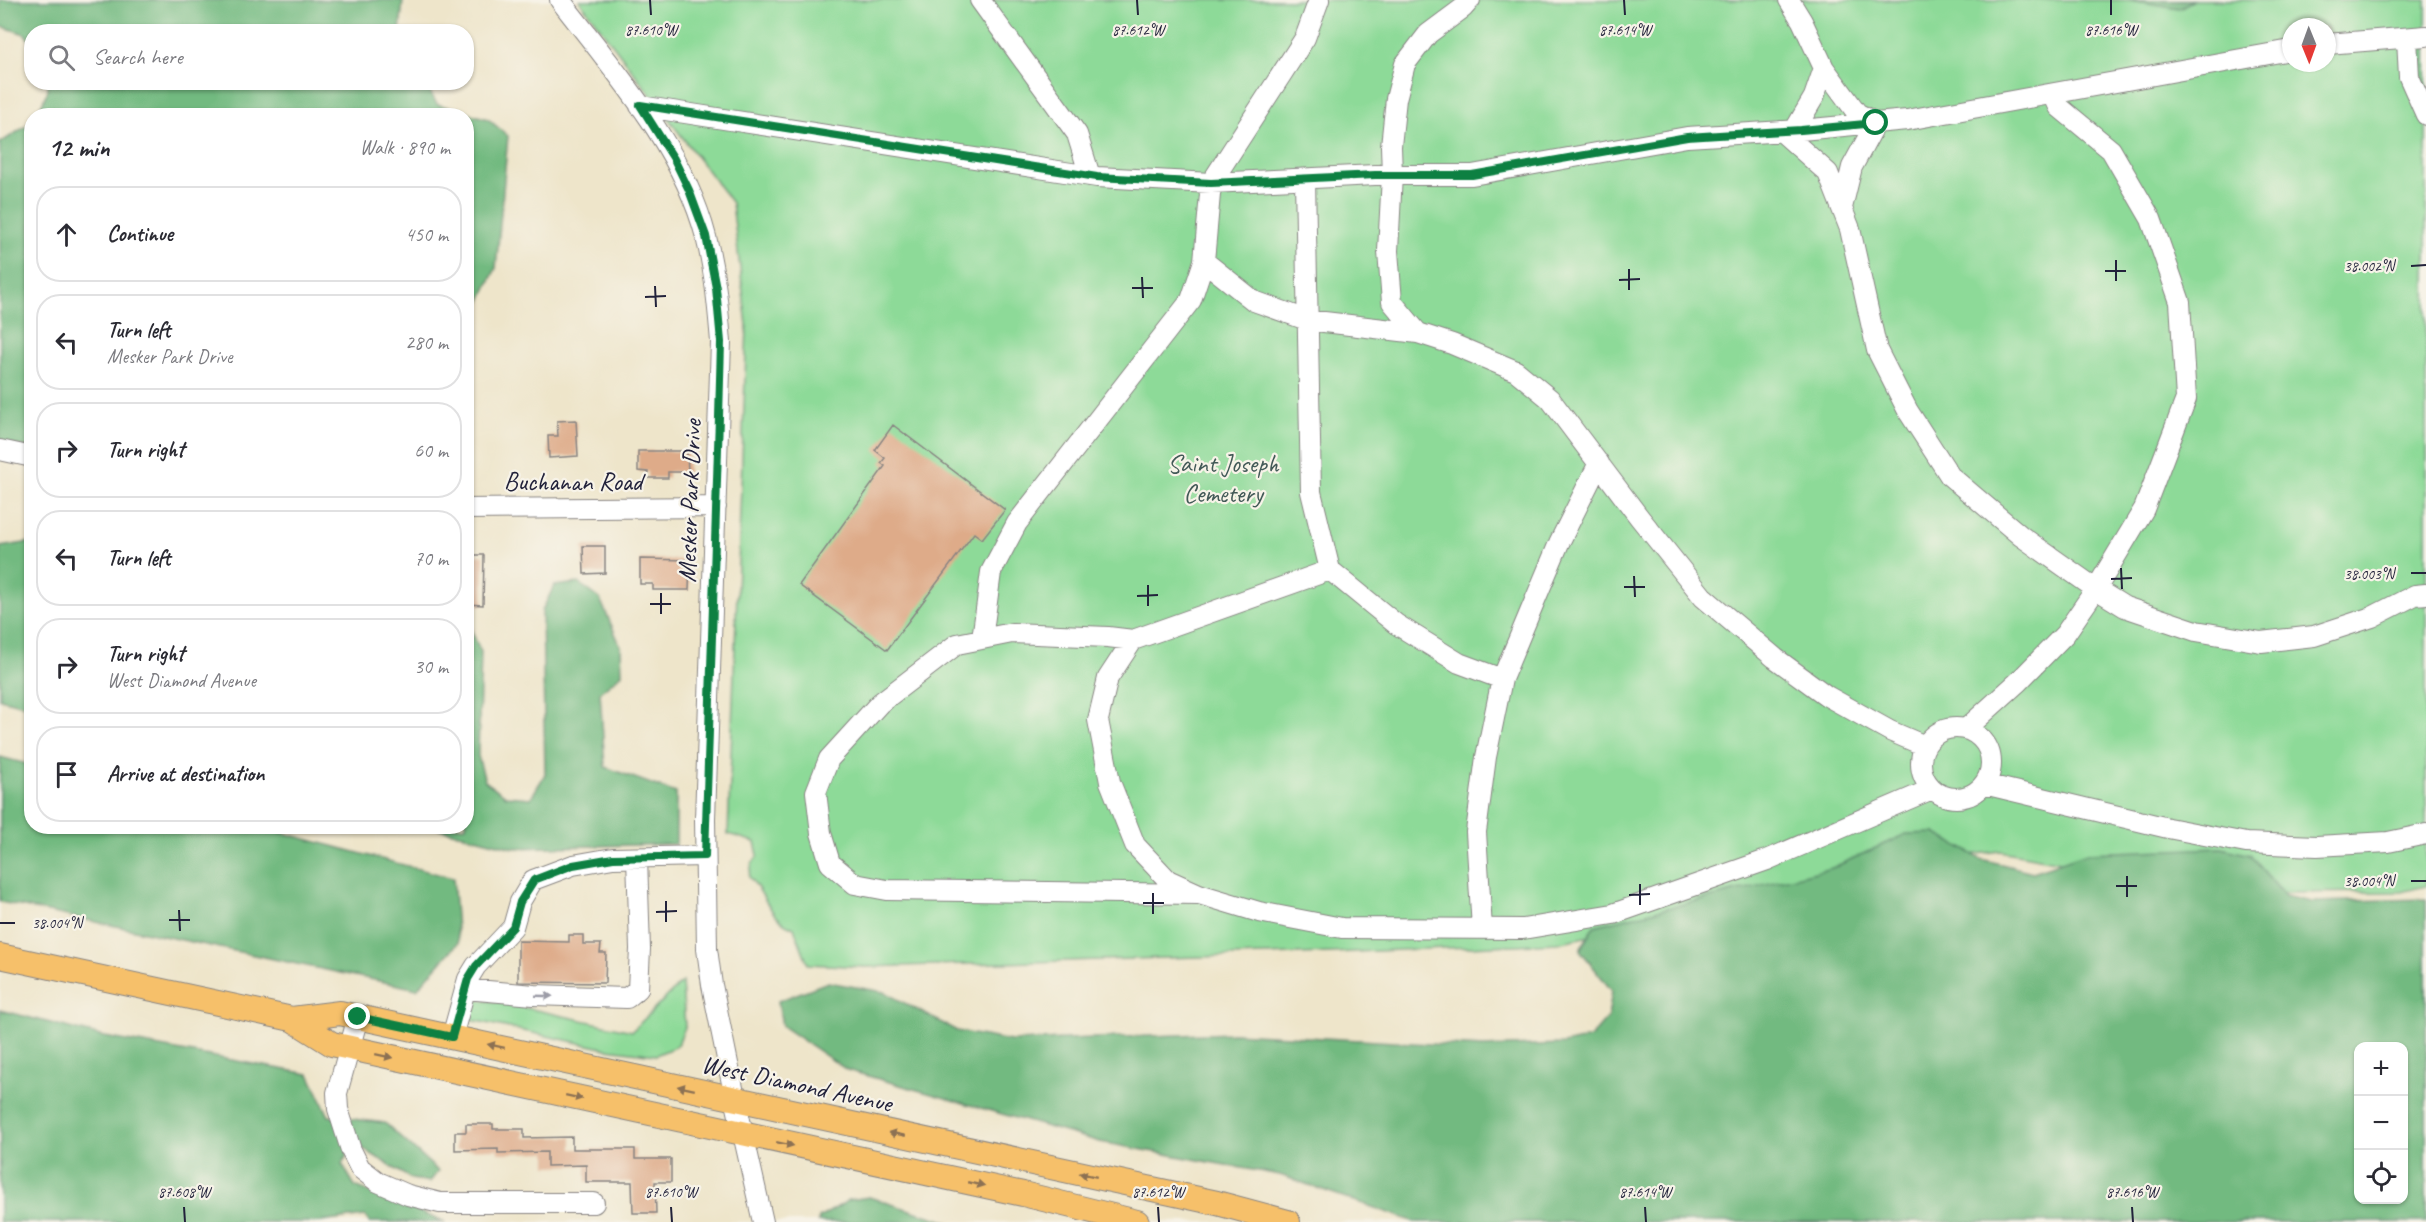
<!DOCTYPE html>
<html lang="en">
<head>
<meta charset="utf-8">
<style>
  :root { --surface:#fff; --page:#f2f2f3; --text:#2b2b33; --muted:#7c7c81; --line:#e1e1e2 }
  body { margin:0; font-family:Caveat,sans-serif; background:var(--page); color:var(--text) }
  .controls { position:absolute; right:18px; bottom:18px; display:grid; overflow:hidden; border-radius:12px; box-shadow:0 2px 4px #0004 }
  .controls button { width:54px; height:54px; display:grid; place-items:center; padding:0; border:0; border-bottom:2px solid var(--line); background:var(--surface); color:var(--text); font:30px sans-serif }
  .compass { position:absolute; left:2282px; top:18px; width:54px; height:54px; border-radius:50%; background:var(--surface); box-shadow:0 2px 4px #0004; rotate:179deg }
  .stop { position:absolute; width:18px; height:18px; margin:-14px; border:4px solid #0b8043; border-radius:50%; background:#fff }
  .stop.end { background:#0b8043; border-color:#fff; box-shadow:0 2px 6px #0008 }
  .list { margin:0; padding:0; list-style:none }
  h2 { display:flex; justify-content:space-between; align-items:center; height:78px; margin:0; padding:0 24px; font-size:26px }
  h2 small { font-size:20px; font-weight:400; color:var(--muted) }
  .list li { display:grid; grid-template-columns:39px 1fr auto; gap:18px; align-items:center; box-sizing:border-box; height:96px; margin:0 12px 12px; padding:0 12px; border:2px solid var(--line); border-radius:24px }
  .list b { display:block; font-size:22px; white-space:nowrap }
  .list p { margin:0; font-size:20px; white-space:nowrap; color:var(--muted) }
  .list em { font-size:20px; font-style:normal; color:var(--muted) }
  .icon { flex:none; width:33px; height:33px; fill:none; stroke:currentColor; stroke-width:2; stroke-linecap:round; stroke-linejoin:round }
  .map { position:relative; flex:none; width:2426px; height:1222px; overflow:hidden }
  .search { position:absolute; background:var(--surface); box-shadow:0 2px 4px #0004; left:24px; top:24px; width:450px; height:66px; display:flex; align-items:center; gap:15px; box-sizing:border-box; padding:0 21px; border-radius:24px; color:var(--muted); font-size:22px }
  .panel { position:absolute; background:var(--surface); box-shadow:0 2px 4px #0004; left:24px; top:108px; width:450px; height:726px; border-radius:24px }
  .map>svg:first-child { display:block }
</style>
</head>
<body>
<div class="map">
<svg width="2426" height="1222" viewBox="0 0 2426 1222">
  <rect width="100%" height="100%" fill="#f7f3e8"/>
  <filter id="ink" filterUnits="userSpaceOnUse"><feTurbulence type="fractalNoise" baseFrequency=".0167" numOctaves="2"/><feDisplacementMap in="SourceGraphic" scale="12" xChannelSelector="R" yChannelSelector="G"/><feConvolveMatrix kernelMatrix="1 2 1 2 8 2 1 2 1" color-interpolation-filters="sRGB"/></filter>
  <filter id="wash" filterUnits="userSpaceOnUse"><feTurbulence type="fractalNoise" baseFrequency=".008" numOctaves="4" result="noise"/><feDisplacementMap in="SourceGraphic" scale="24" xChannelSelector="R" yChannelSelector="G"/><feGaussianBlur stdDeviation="1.35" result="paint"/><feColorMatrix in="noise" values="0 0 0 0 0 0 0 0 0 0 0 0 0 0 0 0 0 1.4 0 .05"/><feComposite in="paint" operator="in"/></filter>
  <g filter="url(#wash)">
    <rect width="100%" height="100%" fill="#eee5ca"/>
    <path fill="#8dda98" stroke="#587e6a" stroke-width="1.5" fill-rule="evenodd" d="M 579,0 L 2426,0 L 2426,886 L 2401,892 L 2271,893 L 2155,879 L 2000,851 L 1924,861 L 1558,943 L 1332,953 L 865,967 L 808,964 L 794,928 C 769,919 766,894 749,877 L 752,864 L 758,855 L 755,842 L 728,834 L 747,325 L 732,203 ZM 2291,27 L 2327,27 L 2327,63 L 2291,63 Z
      M 682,982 L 685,1027 L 677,1046 L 656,1055 L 607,1049 L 472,1020 L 470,1009 L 478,1000 L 499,1002 L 632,1031 Z"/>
    <path fill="#72ba80" stroke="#4a6e5e" stroke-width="1.5" fill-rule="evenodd" d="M 0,0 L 403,0 L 400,31 L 32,32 L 31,43 L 25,34 L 0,26 Z
      M 2129,0 L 2194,0 L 2179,8 Z
      M 48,83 L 425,83 L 437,104 L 488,119 L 508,136 L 496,268 L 467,329 L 466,116 L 37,115 L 48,90 Z
      M 31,123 L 31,448 L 0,443 L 0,143 Z
      M 31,542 L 32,542 L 31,707 L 0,699 L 0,547 Z
      M 579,583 L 600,599 L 621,647 L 622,674 L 600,692 L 605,767 L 676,793 L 676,844 L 513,848 L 433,827 L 466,826 L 467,627 L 470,628 L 481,652 L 478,756 L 485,781 L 506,796 L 531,798 L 545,774 L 542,611 L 554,586 Z
      M 0,757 L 31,765 L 32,826 L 261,827 L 453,878 L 458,943 L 417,989 L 0,902 Z
      M 1935,833 L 1981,859 L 2033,872 L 2087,853 L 2222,848 L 2250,855 L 2285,896 L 2312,902 L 2426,899 L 2426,1222 L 1415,1222 L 1280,1175 L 1100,1142 L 847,1070 L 782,1026 L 778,1001 L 828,982 L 884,992 L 957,1031 L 1011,1041 L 1234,1033 L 1483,1047 L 1564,1044 L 1590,1038 L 1608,1017 L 1612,991 L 1580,950 L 1594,926 L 1832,868 L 1906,834 ZM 2358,1046 L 2404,1046 L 2404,1200 L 2358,1200 Z
      M 0,1010 L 105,1037 L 309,1074 L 329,1116 L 385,1123 L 438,1171 L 430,1182 L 411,1179 L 354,1143 L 342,1164 L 355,1186 L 445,1222 L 369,1222 L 365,1216 L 320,1222 L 0,1222 Z
      M 869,1197 L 948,1222 L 818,1222 L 819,1218 L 849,1200 Z"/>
    <g id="blocks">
      <path fill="#deab89" d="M 576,420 L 578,456 L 549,458 L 548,436 L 558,436 L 557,421 Z
        M 893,425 L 1005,510 L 982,539 L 974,533 L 887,650 L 799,585 L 885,466 L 881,463 L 885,458 L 875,450 Z
        M 638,451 L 687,451 L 688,472 L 668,472 L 668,478 L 648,478 L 648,472 L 638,471 Z
        M 583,546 L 605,546 L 605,573 L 584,574 Z
        M 466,555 L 484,555 L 483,605 L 466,604 Z
        M 640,559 L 690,560 L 689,590 L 653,590 L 653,584 L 640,584 Z
        M 569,935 L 583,935 L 583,944 L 601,944 L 600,953 L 606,953 L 605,983 L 518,982 L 518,941 L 569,942 Z
        M 466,1124 L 493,1124 L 493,1129 L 524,1129 L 524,1138 L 572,1137 L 572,1149 L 635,1149 L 635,1159 L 671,1159 L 671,1182 L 655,1182 L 656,1213 L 633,1213 L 632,1182 L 586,1182 L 586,1165 L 547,1166 L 547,1152 L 498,1153 L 498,1149 L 455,1150 L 455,1132 L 466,1132 Z"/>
    </g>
  </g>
  <g filter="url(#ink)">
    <use href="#blocks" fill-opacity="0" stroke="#888482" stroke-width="1.5"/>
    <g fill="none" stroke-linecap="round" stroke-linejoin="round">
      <g stroke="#888482" stroke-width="22">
        <path id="minor" d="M 560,0 C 616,73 682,146 706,237 C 715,272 718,306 721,342 L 705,819 L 707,949 L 712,985 L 735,1098 L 763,1222
          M 980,0 L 1077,134 L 1090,176
          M 1470,0 L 1463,8 L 1428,34 L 1405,64 L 1396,99 L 1391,146 L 1392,175 L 1388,251 L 1392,302 L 1418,333 L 1452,344 L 1516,371 L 1550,399 L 1639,517 L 1703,597 L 1775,658 L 1827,696 L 1890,731 L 1925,746
          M 1789,0 L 1802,21 L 1824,68
          M 2407,38 L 2409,77 L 2426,115
          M 2327,44 L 2426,36
          M 640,106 L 1097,177 L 1211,183 L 1375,175 L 1472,175 L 1687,137 L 1801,130 L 1907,120 L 2291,50
          M 1781,131 L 1828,173 L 1850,229 L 1877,350 L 1908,411 L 1950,476 L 2021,536 L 2096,589 L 2144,509 L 2186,399 L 2180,302 L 2151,219 L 2111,150 L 2059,107 L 2053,94
          M 1794,131 L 1814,97 L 1824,68 L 1857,113 L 1876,123 L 1852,167 L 1842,208
          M 1305,179 L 1311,492 L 1330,570
          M 1204,261 L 1254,301 L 1307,320 L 1418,333
          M 0,450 L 32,457
          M 466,509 L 716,507
          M 982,639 L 991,572 L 1017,523 L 1191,300 L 1204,261 L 1211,183 L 1305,38 L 1319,0
          M 1133,640 L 1108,678 L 1098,720 L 1110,782 L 1135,845 L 1168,880 L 1199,894 L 1259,912 L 1342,928 L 1523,929 L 1613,914 L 1767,860 L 1932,789
          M 1502,679 L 1559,543 L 1599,463
          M1921 763a35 35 0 1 1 70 0a35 35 0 1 1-70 0Z
          M 1966,729 L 2018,682 L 2065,634 L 2096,589 L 2125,607 L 2196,631 L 2261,642 L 2314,636 L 2372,617 L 2415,595 L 2426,594
          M 1984,784 L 2168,828 L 2246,843 L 2317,846 L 2388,842 L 2426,834
          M 1199,894 L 887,890 L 855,884 L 830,863 L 821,833 L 816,792 L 829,759 L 880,703 L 957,644 L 1012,633 L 1108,637 L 1133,640 L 1330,570 L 1396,624 L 1459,663 L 1502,679 L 1486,757 L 1476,832 L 1482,929
          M 465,989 L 534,995 L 627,998 L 638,989 L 640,949 L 637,858
          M 358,1017 L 337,1093 L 338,1109 L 351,1150 L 360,1168 L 378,1182 L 408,1195 L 440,1203 L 594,1203
          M 452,1037 L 468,979 L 476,966 L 513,927 L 520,902 L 533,880 L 573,865 L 613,858 L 705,856"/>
      </g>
      <g stroke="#888482" stroke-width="26">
        <path id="major" d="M 0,956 L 292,1019 L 340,1013 L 358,1017 L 1217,1203 L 1288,1222
          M 292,1019 L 332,1044 L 1023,1194 L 1137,1222"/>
      </g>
      <use href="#minor" stroke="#fff" stroke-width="20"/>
      <use href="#major" stroke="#f6c06b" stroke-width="24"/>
    </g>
    <defs><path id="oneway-solid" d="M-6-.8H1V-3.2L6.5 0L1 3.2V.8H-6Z" transform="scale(1.5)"/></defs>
    <use fill="#9c9ca7" href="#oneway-solid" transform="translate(544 996) rotate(2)"/>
    <g fill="#8c7153">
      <use href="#oneway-solid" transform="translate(496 1046) rotate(-168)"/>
      <use href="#oneway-solid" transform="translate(384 1056) rotate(12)"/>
      <use href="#oneway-solid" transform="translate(686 1088) rotate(-168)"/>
      <use href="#oneway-solid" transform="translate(574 1097) rotate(12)"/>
      <use href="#oneway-solid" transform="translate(897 1134) rotate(-168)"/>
      <use href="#oneway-solid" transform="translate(785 1144) rotate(12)"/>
      <use href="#oneway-solid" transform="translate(1088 1175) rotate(-168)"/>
      <use href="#oneway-solid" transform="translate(976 1184) rotate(12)"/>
    </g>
  </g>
  <g fill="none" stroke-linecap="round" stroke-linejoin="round" filter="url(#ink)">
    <path stroke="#0b8043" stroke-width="8" d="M 358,1017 L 452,1037 L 468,979 L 476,966 L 513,927 L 520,902 L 534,880 L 573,865 L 613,858 L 705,856 L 719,417 L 721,342 L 716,288 L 706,236 L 689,190 L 674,159 L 640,105 L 1097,177 L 1211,183 L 1375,175 L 1472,175 L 1687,137 L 1801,130 L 1876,123"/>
  </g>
  <path fill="none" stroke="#22223b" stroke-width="2" d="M 650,0 L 651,15M 1137,0 L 1138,15M 1624,0 L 1625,15M 2111,0 L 2111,15M 2116,260 L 2116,281M 2411,266 L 2426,265M 1629,269 L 1629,290M 2105,271 L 2126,271M 1142,277 L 1143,298M 1619,280 L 1640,279M 655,286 L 656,307M 1132,288 L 1153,288M 645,297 L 666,296M 2121,568 L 2122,589M 2411,573 L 2426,573M 1634,576 L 1635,597M 2111,579 L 2132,578M 1148,585 L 1148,606M 1624,587 L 1645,587M 661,593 L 661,614M 1137,596 L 1158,595M 650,604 L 671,604M 2127,876 L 2127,897M 2411,881 L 2426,881M 1640,884 L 1640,905M 2116,886 L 2137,886M 1153,893 L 1153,914M 1629,895 L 1650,894M 666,901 L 666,922M 1143,903 L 1164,903M 179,910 L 180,931M 656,912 L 677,911M 169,920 L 190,920M 0,923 L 15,923M 184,1207 L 185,1222M 671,1207 L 672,1222M 1158,1207 L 1159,1222M 1645,1207 L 1646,1222M 2132,1207 L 2133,1222"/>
  <g text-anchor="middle" stroke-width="4.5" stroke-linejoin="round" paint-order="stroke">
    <g font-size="26" fill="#425957" stroke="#f7f3e8">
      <text x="1223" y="472">Saint Joseph<tspan x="1223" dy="30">Cemetery</tspan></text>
    </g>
    <g font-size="26" fill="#22223b" stroke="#f7f3e8">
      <text x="573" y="490">Buchanan Road</text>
      <text transform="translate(689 501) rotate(-88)" y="9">Mesker Park Drive</text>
      <text transform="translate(797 1083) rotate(12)" y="9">West Diamond Avenue</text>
    </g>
  </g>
  <g font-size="15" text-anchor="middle" fill="#22223b" stroke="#f7f3e8" stroke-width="4.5" stroke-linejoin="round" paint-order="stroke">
    <text x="651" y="35">87.610°W</text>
    <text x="1138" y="35">87.612°W</text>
    <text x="1625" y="35">87.614°W</text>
    <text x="2111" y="35">87.616°W</text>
    <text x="2369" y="271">38.002°N</text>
    <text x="2369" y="579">38.003°N</text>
    <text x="2369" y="886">38.004°N</text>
    <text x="57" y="928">38.004°N</text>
    <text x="184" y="1197">87.608°W</text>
    <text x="671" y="1197">87.610°W</text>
    <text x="1158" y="1197">87.612°W</text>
    <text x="1645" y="1197">87.614°W</text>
    <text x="2132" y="1197">87.616°W</text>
  </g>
</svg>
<div class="controls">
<button>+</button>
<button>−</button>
<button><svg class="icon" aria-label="locate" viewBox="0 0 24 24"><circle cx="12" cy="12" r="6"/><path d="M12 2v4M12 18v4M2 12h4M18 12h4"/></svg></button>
</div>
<svg class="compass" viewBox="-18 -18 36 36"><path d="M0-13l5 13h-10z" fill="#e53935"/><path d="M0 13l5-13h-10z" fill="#7c7c81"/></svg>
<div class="stop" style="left:1876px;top:123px"></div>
<div class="stop end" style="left:358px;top:1017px"></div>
<div class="search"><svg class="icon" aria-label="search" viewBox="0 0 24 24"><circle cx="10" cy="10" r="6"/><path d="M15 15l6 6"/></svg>Search here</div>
<section class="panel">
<h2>12 min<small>Walk · 890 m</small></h2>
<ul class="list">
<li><svg class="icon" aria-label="ahead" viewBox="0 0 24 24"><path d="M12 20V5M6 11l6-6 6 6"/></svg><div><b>Continue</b></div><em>450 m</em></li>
<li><svg class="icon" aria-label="left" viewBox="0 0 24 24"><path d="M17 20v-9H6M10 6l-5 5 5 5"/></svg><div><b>Turn left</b><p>Mesker Park Drive</p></div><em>280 m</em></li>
<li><svg class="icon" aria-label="right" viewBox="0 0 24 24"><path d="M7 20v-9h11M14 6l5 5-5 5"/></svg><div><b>Turn right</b></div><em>60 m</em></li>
<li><svg class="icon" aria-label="left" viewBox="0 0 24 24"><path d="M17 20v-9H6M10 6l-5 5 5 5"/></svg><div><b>Turn left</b></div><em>70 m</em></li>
<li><svg class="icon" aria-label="right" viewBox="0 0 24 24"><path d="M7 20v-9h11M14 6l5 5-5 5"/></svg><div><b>Turn right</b><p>West Diamond Avenue</p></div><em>30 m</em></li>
<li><svg class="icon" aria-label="arrive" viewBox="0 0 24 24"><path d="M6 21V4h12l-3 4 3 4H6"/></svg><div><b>Arrive at destination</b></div></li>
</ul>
</section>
</div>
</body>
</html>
